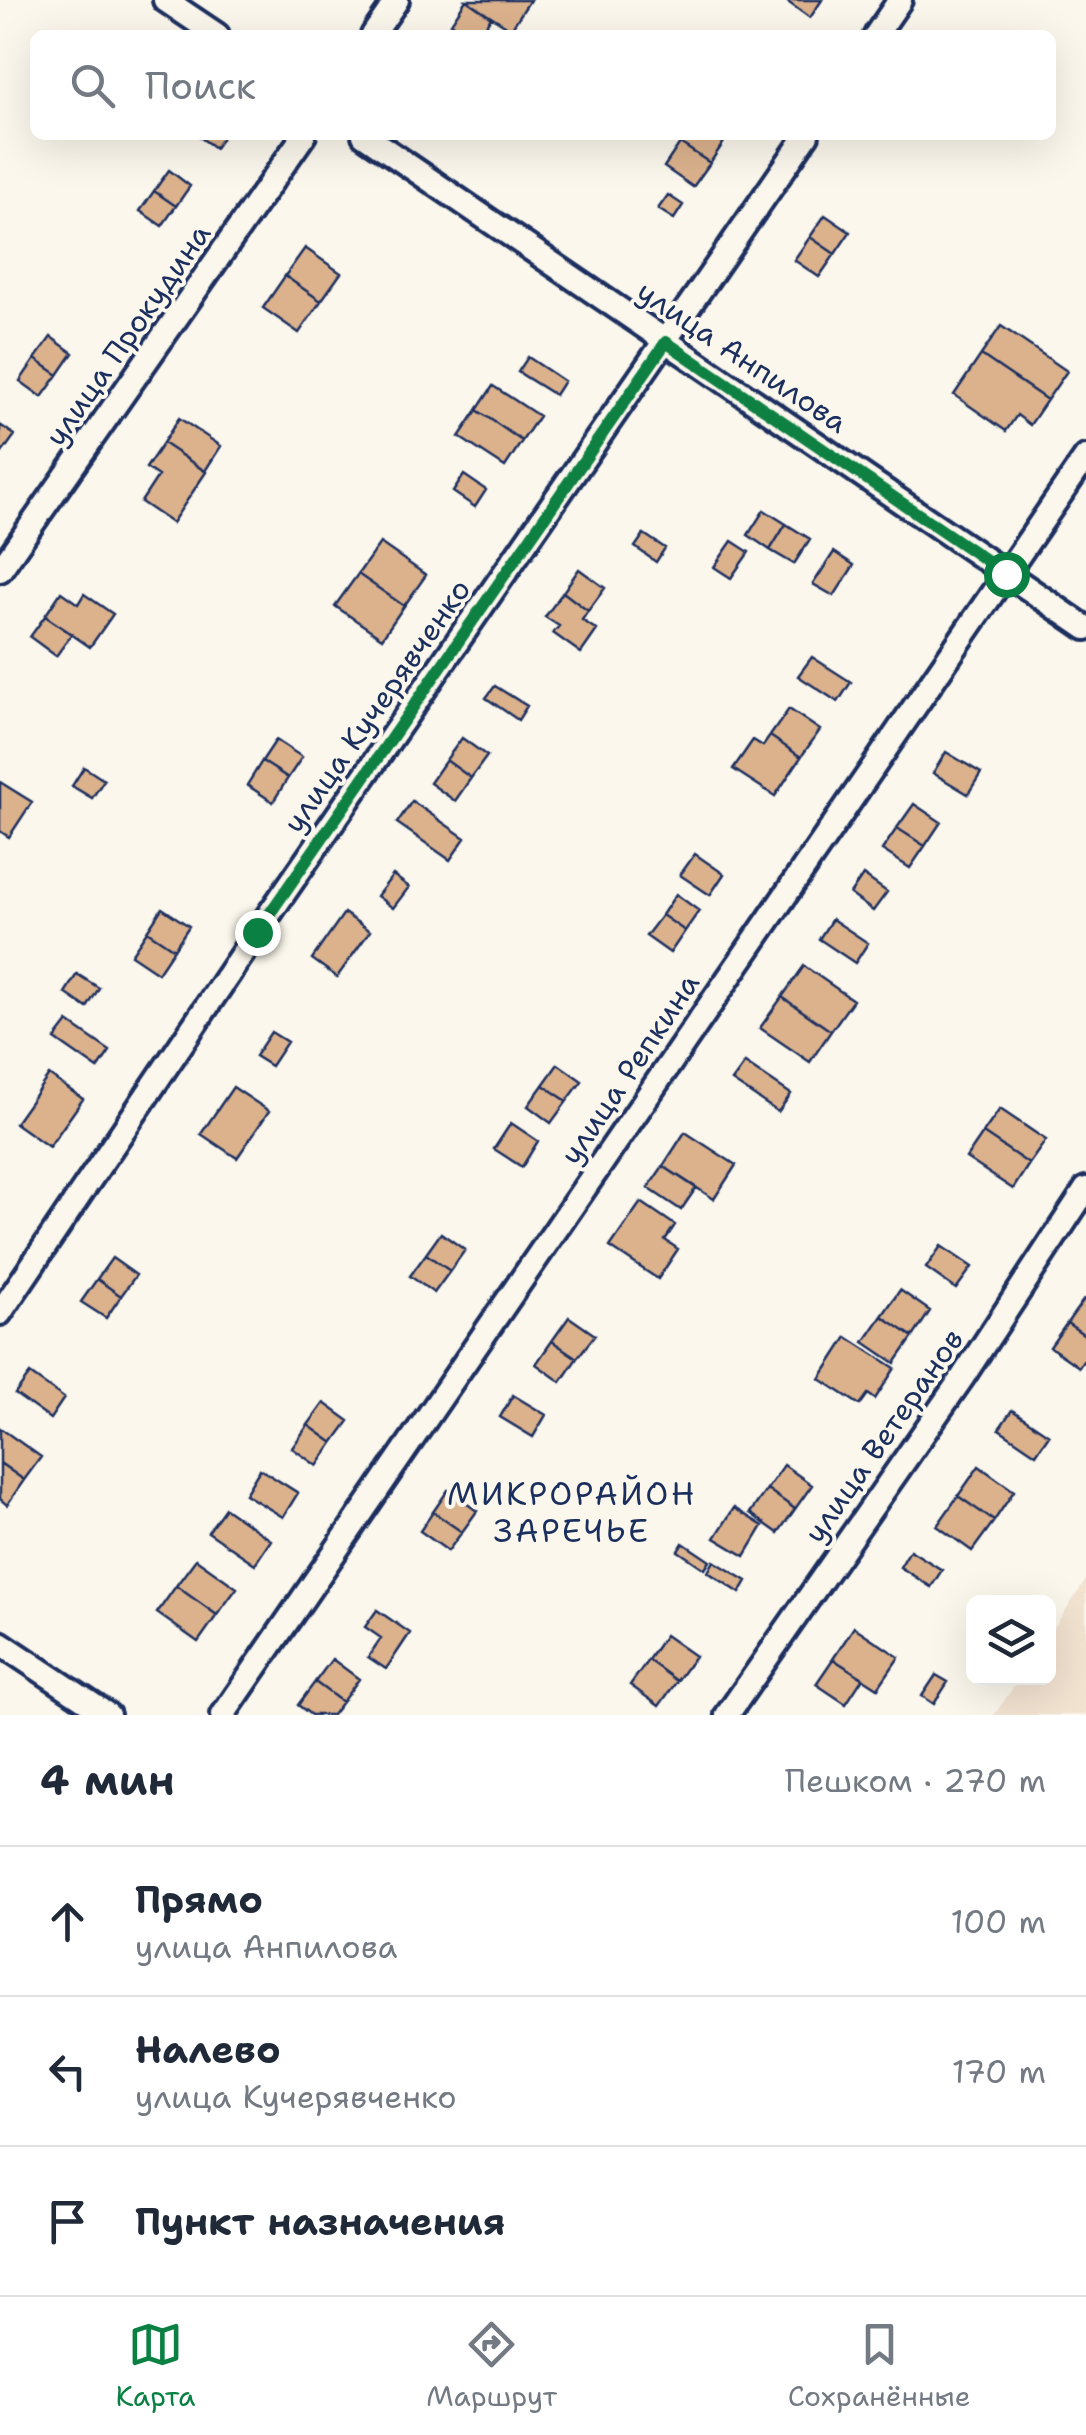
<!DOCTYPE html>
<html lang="ru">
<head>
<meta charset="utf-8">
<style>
  :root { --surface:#fff; --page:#f2f2f3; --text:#1f2937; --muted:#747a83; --line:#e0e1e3; --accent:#0b8043 }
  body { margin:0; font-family:"Shantell Sans",sans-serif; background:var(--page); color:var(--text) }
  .controls { position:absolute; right:30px; bottom:30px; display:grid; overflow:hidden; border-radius:15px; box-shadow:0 10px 40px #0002 }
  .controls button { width:90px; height:90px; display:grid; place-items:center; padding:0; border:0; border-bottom:2px solid var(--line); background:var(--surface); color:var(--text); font:50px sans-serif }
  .stop { position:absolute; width:30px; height:30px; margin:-22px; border:8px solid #0b8043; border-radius:50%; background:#fff }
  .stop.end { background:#0b8043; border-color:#fff; box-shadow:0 2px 10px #0008 }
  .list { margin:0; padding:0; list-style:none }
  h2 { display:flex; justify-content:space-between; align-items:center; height:130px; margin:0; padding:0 40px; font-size:42px }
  h2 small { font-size:32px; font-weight:400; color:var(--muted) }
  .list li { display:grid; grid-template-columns:65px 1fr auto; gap:30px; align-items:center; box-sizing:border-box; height:150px; padding:0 40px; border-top:2px solid var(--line) }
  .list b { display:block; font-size:38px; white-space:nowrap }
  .list p { margin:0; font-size:32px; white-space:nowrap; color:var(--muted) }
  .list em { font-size:32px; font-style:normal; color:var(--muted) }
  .icon { flex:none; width:55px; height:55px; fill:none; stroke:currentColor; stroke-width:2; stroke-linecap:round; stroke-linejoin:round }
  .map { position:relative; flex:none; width:1086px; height:1715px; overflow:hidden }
  .search { position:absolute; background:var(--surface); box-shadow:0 10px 40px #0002; left:30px; right:30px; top:30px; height:110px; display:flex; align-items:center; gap:25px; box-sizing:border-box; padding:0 35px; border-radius:15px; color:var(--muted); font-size:38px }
  .sheet { height:580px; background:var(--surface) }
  nav { display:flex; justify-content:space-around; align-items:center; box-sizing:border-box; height:140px; border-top:2px solid var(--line); background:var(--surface); font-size:28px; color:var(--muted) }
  nav a { display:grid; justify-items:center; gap:5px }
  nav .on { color:var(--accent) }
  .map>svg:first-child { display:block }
</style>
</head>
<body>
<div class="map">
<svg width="1086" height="1715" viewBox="0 0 1086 1715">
  <rect width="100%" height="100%" fill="#fbf7ec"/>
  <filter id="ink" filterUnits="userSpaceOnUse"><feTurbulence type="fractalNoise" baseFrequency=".01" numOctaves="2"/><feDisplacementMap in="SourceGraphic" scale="20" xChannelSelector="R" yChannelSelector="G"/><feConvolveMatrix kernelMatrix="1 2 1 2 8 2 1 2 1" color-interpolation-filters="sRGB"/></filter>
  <g filter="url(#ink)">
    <path fill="#f2e2d0" d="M 1086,1580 L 1086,1715 L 994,1715 L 1020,1678 L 1048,1678 L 1049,1635 Z"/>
    <path fill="#dcb28d" stroke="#1b2f5e" stroke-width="2.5" d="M 466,0 L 491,17 L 480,35 L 470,35 L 451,23 Z
      M 466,0 L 530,0 L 511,29 Z
      M 785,0 L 822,0 L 810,18 Z
      M 197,135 L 224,135 L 215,148 Z
      M 686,135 L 714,135 L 724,142 L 710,163 L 680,143 Z
      M 680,143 L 710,163 L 693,187 L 664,167 Z
      M 169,170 L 190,186 L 176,206 L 154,191 Z
      M 154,191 L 176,206 L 162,226 L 140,211 Z
      M 668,195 L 683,205 L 674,219 L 658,209 Z
      M 825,215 L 850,232 L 835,254 L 810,237 Z
      M 810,237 L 835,254 L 819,277 L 794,260 Z
      M 305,248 L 341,273 L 321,301 L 285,276 Z
      M 285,276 L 321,301 L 299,333 L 263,308 Z
      M 1001,326 L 1067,371 L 1047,400 L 981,355 Z
      M 51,337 L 73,353 L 58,375 L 35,359 Z
      M 981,355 L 1047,400 L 1030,425 L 1017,415 L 1006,431 L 954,395 Z
      M 528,357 L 564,381 L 555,395 L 518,372 Z
      M 35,359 L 58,375 L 42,397 L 20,381 Z
      M 493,386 L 539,416 L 522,441 L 477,410 Z
      M 477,410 L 522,441 L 505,467 L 459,437 Z
      M 179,418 L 221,446 L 205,471 L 163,443 Z
      M 0,425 L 15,435 L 2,453 L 0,452 Z
      M 163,443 L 206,472 L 172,523 L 141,502 L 158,476 L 146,468 Z
      M 464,475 L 486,490 L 475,507 L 453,492 Z
      M 764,510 L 786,524 L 770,550 L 748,535 Z
      M 786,524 L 810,539 L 794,564 L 770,550 Z
      M 644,534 L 665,548 L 656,562 L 635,547 Z
      M 732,541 L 749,552 L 731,578 L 714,567 Z
      M 380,543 L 426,575 L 404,606 L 358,574 Z
      M 834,552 L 854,565 L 834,596 L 813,584 Z
      M 579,569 L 605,588 L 588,611 L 563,592 Z
      M 358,574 L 404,606 L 382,638 L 335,606 Z
      M 61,592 L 78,604 L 84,594 L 113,614 L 90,647 L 45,616 Z
      M 563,592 L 588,611 L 582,620 L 597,630 L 581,653 L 553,633 L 559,626 L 545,617 Z
      M 45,616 L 72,634 L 56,656 L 30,637 Z
      M 812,657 L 851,682 L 838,702 L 798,676 Z
      M 495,686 L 527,706 L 518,720 L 486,698 Z
      M 789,709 L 820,730 L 801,757 L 770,736 Z
      M 770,736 L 801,757 L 775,796 L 733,769 L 753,740 L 763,746 Z
      M 462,738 L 487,756 L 471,778 L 446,760 Z
      M 276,740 L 302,757 L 288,778 L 262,761 Z
      M 946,752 L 981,773 L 968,794 L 933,773 Z
      M 446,760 L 471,778 L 455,801 L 430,783 Z
      M 262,761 L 288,778 L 273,802 L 247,785 Z
      M 84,767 L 104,780 L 92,798 L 72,786 Z
      M 0,782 L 32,802 L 9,837 L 0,831 Z
      M 412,801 L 465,838 L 450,860 L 397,823 Z
      M 914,804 L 941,822 L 925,846 L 897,828 Z
      M 897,828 L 925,846 L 910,868 L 882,850 Z
      M 695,854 L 724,874 L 710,895 L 680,875 Z
      M 393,875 L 409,887 L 393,908 L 377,896 Z
      M 863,875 L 887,892 L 873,911 L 850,894 Z
      M 676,894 L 699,911 L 685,931 L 662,915 Z
      M 162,908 L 189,926 L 174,949 L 147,931 Z
      M 344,913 L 370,931 L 337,977 L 312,959 Z
      M 662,915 L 685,931 L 670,953 L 646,936 Z
      M 832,919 L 868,943 L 855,963 L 819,939 Z
      M 147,931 L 174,949 L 158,973 L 131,955 Z
      M 804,966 L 853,1000 L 831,1031 L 782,997 Z
      M 77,974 L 99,988 L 87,1008 L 65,993 Z
      M 782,997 L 831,1031 L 810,1062 L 760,1028 Z
      M 68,1022 L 110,1051 L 98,1069 L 55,1039 Z
      M 271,1032 L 287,1042 L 271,1066 L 255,1056 Z
      M 745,1063 L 791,1094 L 778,1112 L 732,1081 Z
      M 558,1064 L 582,1081 L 567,1101 L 543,1085 Z
      M 49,1075 L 83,1099 L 49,1147 L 15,1123 Z
      M 543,1085 L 567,1101 L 551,1123 L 528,1106 Z
      M 233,1087 L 269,1111 L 237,1158 L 201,1134 Z
      M 1000,1109 L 1046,1140 L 1029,1164 L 983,1133 Z
      M 511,1123 L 538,1141 L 522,1167 L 494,1149 Z
      M 685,1132 L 736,1165 L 714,1199 L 663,1166 Z
      M 983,1133 L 1029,1164 L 1013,1189 L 966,1158 Z
      M 663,1166 L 696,1188 L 681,1210 L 648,1188 Z
      M 641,1202 L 675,1225 L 665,1240 L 678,1249 L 658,1279 L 610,1247 Z
      M 441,1233 L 465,1250 L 450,1271 L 426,1254 Z
      M 941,1246 L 972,1267 L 956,1289 L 926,1268 Z
      M 426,1254 L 450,1271 L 434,1293 L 410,1276 Z
      M 112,1258 L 136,1275 L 121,1296 L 97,1279 Z
      M 97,1279 L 121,1296 L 106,1318 L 81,1302 Z
      M 900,1290 L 930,1311 L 913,1337 L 882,1316 Z
      M 1084,1299 L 1086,1300 L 1086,1336 L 1067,1323 Z
      M 882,1316 L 913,1337 L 895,1363 L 864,1342 Z
      M 569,1317 L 595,1335 L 577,1358 L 552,1341 Z
      M 1067,1323 L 1086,1336 L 1086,1357 L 1079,1367 L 1050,1347 Z
      M 847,1337 L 895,1368 L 875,1399 L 868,1394 L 860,1405 L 820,1379 Z
      M 552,1341 L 577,1358 L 561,1382 L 536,1364 Z
      M 30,1374 L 64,1398 L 50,1419 L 15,1394 Z
      M 513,1395 L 546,1415 L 533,1437 L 500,1417 Z
      M 324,1403 L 349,1421 L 333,1443 L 308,1425 Z
      M 1012,1410 L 1049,1435 L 1036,1454 L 999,1429 Z
      M 308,1425 L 333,1443 L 317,1466 L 292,1448 Z
      M 0,1428 L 41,1457 L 24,1480 L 0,1463 Z
      M 0,1463 L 24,1480 L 7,1505 L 0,1499 Z
      M 784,1465 L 812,1485 L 795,1509 L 767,1489 Z
      M 979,1466 L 1014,1491 L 994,1521 L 958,1496 Z
      M 260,1469 L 298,1493 L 283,1517 L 245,1494 Z
      M 767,1489 L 795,1509 L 778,1533 L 750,1513 Z
      M 448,1490 L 477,1511 L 462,1532 L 433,1512 Z
      M 958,1496 L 994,1521 L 972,1551 L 937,1526 Z
      M 225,1508 L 271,1540 L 255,1564 L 208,1532 Z
      M 734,1508 L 763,1526 L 745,1556 L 715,1538 Z
      M 433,1512 L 462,1532 L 448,1551 L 420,1531 Z
      M 683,1543 L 710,1561 L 705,1569 L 678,1551 Z
      M 910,1550 L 942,1570 L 931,1587 L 900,1567 Z
      M 196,1559 L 237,1588 L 217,1615 L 176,1586 Z
      M 714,1561 L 747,1581 L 740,1593 L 708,1572 Z
      M 176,1586 L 217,1615 L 198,1642 L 157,1613 Z
      M 377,1610 L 410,1633 L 386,1669 L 368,1657 L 381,1638 L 365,1627 Z
      M 854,1627 L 899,1657 L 878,1688 L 833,1659 Z
      M 665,1635 L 695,1656 L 677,1681 L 648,1660 Z
      M 332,1659 L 359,1679 L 342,1702 L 315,1682 Z
      M 833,1659 L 863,1678 L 846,1704 L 816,1684 Z
      M 648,1660 L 677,1681 L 659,1706 L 630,1685 Z
      M 936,1675 L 948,1682 L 934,1704 L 922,1696 Z
      M 315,1682 L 342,1702 L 332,1715 L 311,1715 L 298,1705 Z"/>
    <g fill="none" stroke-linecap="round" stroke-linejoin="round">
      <g stroke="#1b2f5e" stroke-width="30">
        <path id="street" d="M 165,0 L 217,35
          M 373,35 L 397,0
          M 876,35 L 900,0
          M 364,135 L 1086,628
          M 0,570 L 304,135
          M 0,1313 L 257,932 L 807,135
          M 0,1643 L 108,1715
          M 223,1715 L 1086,457
          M 727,1715 L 962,1378 L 1086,1189"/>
      </g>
      <use href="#street" stroke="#fbf7ec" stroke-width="22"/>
    </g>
  </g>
  <g fill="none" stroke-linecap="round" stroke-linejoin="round" filter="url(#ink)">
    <path stroke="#0b8043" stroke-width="12" d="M 257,932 L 666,342 L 1006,574"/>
  </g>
  <g text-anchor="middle" stroke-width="8" stroke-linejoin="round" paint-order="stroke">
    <g font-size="30" fill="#1b2f5e" stroke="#fbf7ec">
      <text transform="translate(128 335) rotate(-55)" y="10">улица Прокудина</text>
      <text transform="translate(742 357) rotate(34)" y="10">улица Анпилова</text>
      <text transform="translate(377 706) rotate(-55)" y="10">улица Кучерявченко</text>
      <text transform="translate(630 1069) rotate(-56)" y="10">улица Репкина</text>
      <text transform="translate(884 1436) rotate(-55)" y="10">улица Ветеранов</text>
    </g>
    <g font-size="32" letter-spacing="2.5" fill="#1b2f5e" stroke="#fbf7ec">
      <text x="572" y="1505">МИКРОРАЙОН<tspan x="572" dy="37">ЗАРЕЧЬЕ</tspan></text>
    </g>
  </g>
</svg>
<div class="controls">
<button><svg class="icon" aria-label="layers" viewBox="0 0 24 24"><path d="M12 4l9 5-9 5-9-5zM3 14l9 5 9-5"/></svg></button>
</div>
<div class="stop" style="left:1006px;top:574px"></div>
<div class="stop end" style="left:257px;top:932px"></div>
<div class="search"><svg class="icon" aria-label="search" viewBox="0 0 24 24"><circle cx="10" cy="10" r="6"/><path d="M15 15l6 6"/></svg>Поиск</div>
</div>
<section class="sheet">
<h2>4 мин<small>Пешком · 270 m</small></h2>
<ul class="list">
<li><svg class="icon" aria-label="ahead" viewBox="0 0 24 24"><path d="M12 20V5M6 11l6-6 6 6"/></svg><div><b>Прямо</b><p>улица Анпилова</p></div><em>100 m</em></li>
<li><svg class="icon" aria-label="left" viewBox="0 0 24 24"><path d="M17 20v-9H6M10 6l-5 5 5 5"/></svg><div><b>Налево</b><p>улица Кучерявченко</p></div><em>170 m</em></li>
<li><svg class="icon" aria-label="arrive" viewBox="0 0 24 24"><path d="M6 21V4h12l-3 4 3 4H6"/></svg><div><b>Пункт назначения</b></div></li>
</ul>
</section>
<nav>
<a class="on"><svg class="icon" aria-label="map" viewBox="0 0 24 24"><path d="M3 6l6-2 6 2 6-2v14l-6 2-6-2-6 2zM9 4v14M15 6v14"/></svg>Карта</a>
<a><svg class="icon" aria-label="directions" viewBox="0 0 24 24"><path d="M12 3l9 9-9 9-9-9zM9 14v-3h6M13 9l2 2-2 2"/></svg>Маршрут</a>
<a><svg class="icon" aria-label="saved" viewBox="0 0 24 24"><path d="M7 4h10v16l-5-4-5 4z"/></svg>Сохранённые</a>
</nav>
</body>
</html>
